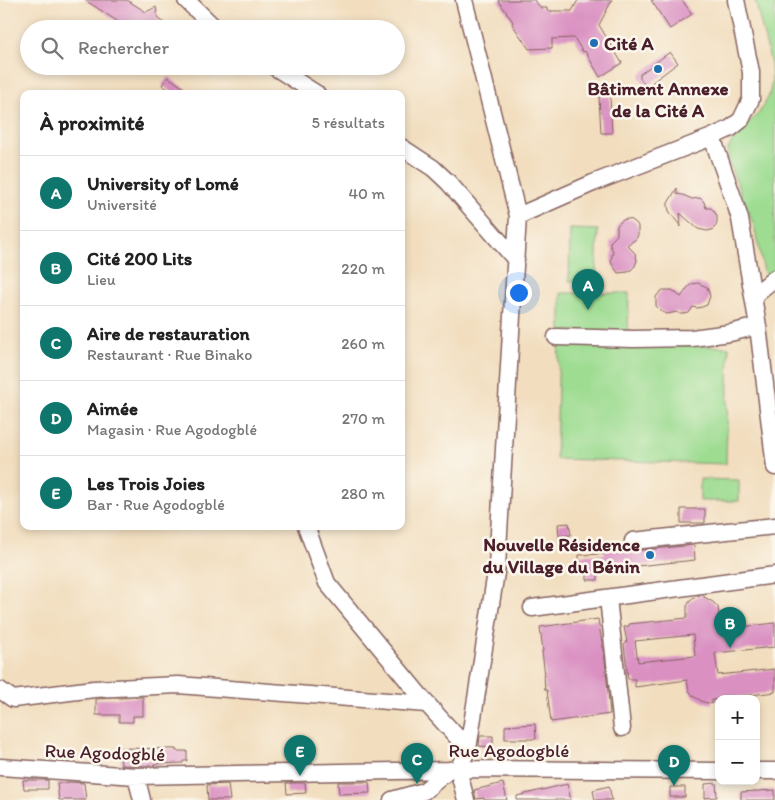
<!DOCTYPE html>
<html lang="fr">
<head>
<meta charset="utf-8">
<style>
  :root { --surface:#fff; --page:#f2f2f2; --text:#222; --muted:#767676; --line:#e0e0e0; --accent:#0f766e }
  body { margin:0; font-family:Itim,sans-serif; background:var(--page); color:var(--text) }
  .controls { position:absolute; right:15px; bottom:15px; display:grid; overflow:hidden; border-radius:10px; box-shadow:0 2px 8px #0003 }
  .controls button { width:45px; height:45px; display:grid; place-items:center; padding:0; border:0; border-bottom:1px solid var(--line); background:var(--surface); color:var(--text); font:25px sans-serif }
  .you { position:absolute; left:518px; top:292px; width:18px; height:18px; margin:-12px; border:4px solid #fff; border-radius:50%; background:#1a73e8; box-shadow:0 0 0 8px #1a73e833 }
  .badge { display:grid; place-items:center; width:32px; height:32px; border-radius:50%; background:var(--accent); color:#fff; font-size:16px; font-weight:700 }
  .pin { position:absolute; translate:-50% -41px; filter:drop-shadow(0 1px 2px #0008) }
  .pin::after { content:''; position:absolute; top:26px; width:18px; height:15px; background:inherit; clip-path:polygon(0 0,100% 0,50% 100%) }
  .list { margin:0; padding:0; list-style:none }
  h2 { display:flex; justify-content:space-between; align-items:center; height:65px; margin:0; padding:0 20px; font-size:21px }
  h2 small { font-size:16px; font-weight:400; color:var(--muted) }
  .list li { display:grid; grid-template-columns:32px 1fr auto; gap:15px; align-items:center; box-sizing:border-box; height:75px; padding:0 20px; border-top:1px solid var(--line) }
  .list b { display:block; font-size:19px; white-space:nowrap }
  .list p { margin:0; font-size:16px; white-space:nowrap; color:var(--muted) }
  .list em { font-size:16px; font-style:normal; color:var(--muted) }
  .icon { flex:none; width:28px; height:28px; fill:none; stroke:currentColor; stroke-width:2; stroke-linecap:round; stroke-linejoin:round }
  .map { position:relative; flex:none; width:775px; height:800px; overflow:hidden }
  .search { position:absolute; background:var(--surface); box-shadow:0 2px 8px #0003; left:20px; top:20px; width:385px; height:55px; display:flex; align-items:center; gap:12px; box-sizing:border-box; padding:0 18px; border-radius:28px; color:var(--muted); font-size:19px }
  .panel { position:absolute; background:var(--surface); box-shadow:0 2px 8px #0003; left:20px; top:90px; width:385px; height:440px; border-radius:10px }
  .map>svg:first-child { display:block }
</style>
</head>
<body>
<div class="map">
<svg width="775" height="800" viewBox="0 0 775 800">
  <rect width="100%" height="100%" fill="#fbf7ec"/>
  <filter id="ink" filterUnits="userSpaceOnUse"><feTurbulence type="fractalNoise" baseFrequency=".02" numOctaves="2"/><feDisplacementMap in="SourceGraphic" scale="10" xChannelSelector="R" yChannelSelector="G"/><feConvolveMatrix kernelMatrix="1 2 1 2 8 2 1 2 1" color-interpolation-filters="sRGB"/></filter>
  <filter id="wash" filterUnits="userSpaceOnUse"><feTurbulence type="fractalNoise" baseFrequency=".0096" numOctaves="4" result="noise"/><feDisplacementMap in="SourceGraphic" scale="20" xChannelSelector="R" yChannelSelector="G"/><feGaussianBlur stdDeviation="1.12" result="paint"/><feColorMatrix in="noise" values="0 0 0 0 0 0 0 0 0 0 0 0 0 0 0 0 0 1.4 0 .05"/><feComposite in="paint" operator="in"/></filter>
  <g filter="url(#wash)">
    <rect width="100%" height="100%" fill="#f2debf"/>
    <path fill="#9ddc91" stroke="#747e5e" d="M 755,0 L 775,0 L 775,280 L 766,281 L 754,226 L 729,163 L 728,149 L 735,136 L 759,113 L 769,96 L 772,82 L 771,64 Z
      M 570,229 L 598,230 L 596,282 L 569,281 Z
      M 561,293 L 629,293 L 628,331 L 561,331 Z
      M 559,341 L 729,347 L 726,464 L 556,459 Z
      M 700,479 L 739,480 L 739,501 L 700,501 Z"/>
    <g id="blocks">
      <path fill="#da91c2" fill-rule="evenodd" d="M 85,0 L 127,0 L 146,12 L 156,7 L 158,19 L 173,29 L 129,29 Z
        M 498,0 L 534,0 L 541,8 L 547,8 L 547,11 L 572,11 L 578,0 L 612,0 L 599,25 L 622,63 L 600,77 L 585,51 L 583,52 L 574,38 L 552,39 L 552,48 L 529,49 L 512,24 L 513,22 Z
        M 651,0 L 682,0 L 692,14 L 670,29 Z
        M 670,52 L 678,63 L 646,87 L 640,78 L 640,74 Z
        M 168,77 L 193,94 L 175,94 L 162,85 Z
        M 610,96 L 612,133 L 601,133 L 599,97 Z
        M 677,188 L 677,194 L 683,195 L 692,199 L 700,198 L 704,202 L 706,208 L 711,208 L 714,211 L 717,216 L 717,221 L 716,226 L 712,230 L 707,231 L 698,229 L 680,213 L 681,227 L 669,211 L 668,206 L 668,203 Z
        M 627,219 L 632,220 L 636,223 L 638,226 L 638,235 L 636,239 L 627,245 L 635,253 L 637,260 L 635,266 L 631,270 L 628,272 L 618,273 L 612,264 L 611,260 L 613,251 L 610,245 L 610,242 L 617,235 L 617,226 L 619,223 L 623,220 Z
        M 698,283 L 707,287 L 710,296 L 707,305 L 702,307 L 697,308 L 693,307 L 689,313 L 683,314 L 680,314 L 677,312 L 667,314 L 662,312 L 656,306 L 656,297 L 659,293 L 663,290 L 672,290 L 681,297 L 688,287 L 692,284 Z
        M 681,509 L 705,509 L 705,523 L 681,523 Z
        M 569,523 L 571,535 L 559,536 L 558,524 Z
        M 694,545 L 695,560 L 598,570 L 598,580 L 587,580 L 587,569 L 579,569 L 579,555 L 605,554 L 604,550 L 626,548 L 629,550 L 634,551 Z
        M 704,595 L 704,597 L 713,602 L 718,607 L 719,614 L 716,630 L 775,623 L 775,647 L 715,653 L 718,675 L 775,669 L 775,692 L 712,700 L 712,704 L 703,702 L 693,696 L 689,690 L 687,680 L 635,687 L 635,679 L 628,679 L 624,644 L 627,642 L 624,627 L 629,626 L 629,624 L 687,618 L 687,606 L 690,601 L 697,596 ZM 693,635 L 695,656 L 638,662 L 635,641 Z
        M 598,619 L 605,660 L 610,714 L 551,722 L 547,690 L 545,690 L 544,676 L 545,676 L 542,651 L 543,651 L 540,627 Z
        M 143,697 L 143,716 L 133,716 L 133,722 L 119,722 L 119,715 L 96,715 L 96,699 Z
        M 535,724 L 536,739 L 505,739 L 505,726 Z
        M 480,736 L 493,736 L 493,747 L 479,746 Z
        M 120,748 L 176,749 L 176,751 L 187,751 L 187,761 L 183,761 L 183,763 L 154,764 L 155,766 L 153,766 L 121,765 Z
        M 23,780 L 48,780 L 48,789 L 24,789 Z
        M 71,782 L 84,783 L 86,800 L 59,800 L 57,783 Z
        M 338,782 L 369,782 L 370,793 L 339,794 Z
        M 286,783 L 305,783 L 306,793 L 287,794 Z
        M 503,783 L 507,800 L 484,800 L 484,798 L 476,799 L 474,790 Z
        M 716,783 L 717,797 L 705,798 L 705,784 Z
        M 228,784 L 230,800 L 208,800 L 207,785 Z
        M 567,784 L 571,800 L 517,800 L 517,796 Z
        M 609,786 L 612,800 L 595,800 L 593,790 Z
        M 670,787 L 685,787 L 685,797 L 670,797 Z
        M 775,790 L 775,800 L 741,800 L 741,792 Z"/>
    </g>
  </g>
  <g filter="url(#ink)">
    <use href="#blocks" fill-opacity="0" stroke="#85625f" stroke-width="1"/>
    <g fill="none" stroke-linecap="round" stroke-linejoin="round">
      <g stroke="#85625f" stroke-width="19">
        <path id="minor" d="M 186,0 L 216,29
          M 464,0 L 518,216 L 497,566 L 468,749 L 458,769 L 466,800
          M 273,66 L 317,94
          M 712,137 L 736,206 L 740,219 L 758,326 L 775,467
          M 401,147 L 433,168 L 448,182 L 516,260
          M 518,216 L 593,183 L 712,137 L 731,128 L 741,120 L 751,99 L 751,72 L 736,0
          M 753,296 L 775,278
          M 556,337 L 634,339 L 692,338 L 730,333 L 758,326
          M 306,526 L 327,583 L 427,704 L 468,749
          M 633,541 L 775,526
          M 608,598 L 622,728
          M 532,608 L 775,575
          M 0,690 L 13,699 L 94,689 L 178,685 L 427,704
          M 0,767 L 136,776 L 449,770 L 458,769 L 719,771
          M 756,771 L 775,771
          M 136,776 L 142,800
          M 392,800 L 424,791 L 449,770"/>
      </g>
      <use href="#minor" stroke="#fff" stroke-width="16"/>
    </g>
  </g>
  <g fill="#1f6fb2" stroke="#fbf7ec" stroke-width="2">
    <circle cx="594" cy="43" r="5"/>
    <circle cx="658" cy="69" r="5"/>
    <circle cx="650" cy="555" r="5"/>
  </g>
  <g text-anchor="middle" stroke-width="5" stroke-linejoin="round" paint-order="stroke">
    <g font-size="19" font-weight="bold" fill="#4a1f2b" stroke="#fbf7ec" text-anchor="start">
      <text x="604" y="50">Cité A</text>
      <text x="658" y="95" text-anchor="middle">Bâtiment Annexe<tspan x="658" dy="22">de la Cité A</tspan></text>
      <text x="640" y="551" text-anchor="end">Nouvelle Résidence<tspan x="640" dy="22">du Village du Bénin</tspan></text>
    </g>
    <g font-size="19" fill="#4a1f2b" stroke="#fbf7ec">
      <text x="509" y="757">Rue Agodogblé</text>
      <text transform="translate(105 752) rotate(2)" y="7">Rue Agodogblé</text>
    </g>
  </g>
</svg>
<div class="controls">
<button>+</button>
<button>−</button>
</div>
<div class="you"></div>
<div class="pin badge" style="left:588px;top:310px">A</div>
<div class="pin badge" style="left:730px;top:648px">B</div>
<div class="pin badge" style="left:417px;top:784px">C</div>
<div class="pin badge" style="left:674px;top:786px">D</div>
<div class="pin badge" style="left:300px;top:776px">E</div>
<div class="search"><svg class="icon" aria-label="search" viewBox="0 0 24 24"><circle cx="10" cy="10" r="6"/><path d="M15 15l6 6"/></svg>Rechercher</div>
<section class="panel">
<h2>À proximité<small>5 résultats</small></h2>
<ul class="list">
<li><span class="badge">A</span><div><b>University of Lomé</b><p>Université</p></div><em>40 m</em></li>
<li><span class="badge">B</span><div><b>Cité 200 Lits</b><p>Lieu</p></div><em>220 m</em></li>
<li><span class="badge">C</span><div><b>Aire de restauration</b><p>Restaurant · Rue Binako</p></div><em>260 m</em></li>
<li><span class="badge">D</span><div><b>Aimée</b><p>Magasin · Rue Agodogblé</p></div><em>270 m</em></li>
<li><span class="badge">E</span><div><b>Les Trois Joies</b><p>Bar · Rue Agodogblé</p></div><em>280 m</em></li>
</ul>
</section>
</div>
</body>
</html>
